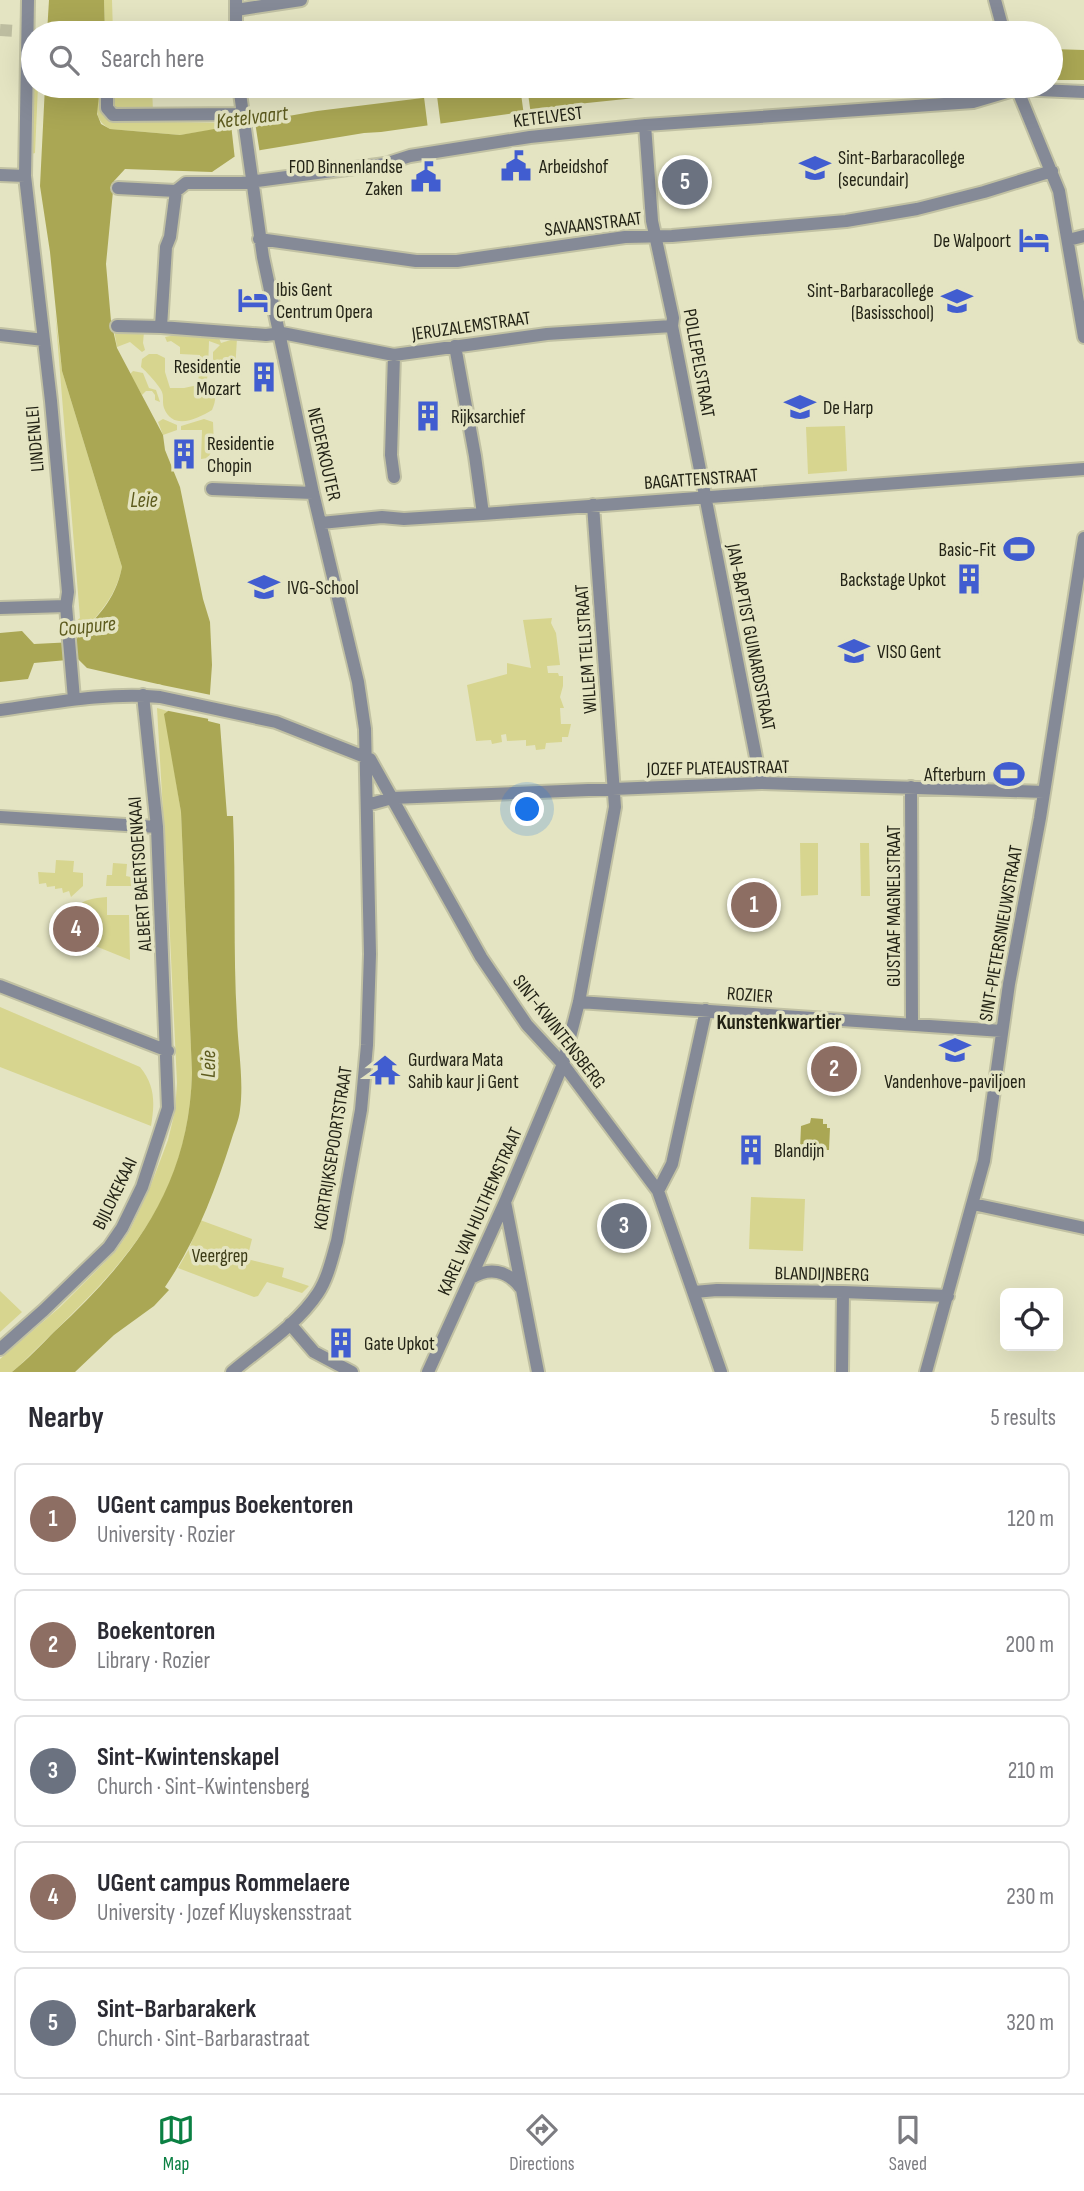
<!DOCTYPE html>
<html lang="en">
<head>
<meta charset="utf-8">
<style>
  :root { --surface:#fff; --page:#f7f7f7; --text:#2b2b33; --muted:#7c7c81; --line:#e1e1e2; --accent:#0b8043 }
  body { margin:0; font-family:"Sofia Sans Condensed",sans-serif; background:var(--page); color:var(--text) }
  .controls { position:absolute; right:21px; bottom:21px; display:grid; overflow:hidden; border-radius:10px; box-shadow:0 7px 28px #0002 }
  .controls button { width:63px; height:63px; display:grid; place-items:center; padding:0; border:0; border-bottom:2px solid var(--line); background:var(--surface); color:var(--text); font:35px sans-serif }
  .you { position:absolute; left:528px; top:810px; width:24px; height:24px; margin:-18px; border:5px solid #fff; border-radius:50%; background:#1a73e8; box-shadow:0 0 0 10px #1a73e833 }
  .badge { display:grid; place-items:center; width:46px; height:46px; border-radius:50%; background:var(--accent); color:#fff; font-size:23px; font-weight:700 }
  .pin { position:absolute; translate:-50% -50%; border:4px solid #fff; box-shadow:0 2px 7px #0006 }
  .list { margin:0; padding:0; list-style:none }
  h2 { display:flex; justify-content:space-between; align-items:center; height:91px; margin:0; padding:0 28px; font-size:30px }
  h2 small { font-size:23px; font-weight:400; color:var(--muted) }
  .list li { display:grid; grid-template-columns:46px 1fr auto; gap:21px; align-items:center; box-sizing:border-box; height:112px; margin:0 14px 14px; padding:0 14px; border:2px solid var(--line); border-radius:10px }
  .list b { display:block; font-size:26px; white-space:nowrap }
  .list p { margin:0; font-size:23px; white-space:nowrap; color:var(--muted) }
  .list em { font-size:23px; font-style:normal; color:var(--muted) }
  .icon { flex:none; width:38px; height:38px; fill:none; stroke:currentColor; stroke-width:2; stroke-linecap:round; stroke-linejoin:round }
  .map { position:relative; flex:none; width:1084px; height:1372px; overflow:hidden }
  .search { position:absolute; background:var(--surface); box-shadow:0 7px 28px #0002; left:21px; right:21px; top:21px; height:77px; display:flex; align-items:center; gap:18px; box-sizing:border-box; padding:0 24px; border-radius:38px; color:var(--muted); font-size:26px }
  .sheet { height:721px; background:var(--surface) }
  nav { display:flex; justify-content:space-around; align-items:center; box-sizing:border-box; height:98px; border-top:2px solid var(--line); background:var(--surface); font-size:19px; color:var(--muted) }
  nav a { display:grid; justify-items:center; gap:4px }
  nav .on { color:var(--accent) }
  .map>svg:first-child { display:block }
</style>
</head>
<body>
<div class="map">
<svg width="1084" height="1372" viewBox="0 0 1084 1372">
  <rect width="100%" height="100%" fill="#e4e4c2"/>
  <path fill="#d7d58f" d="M 104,0 L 112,0 L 113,33 L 105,33 Z
    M 34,86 L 38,86 L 35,153 L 32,154 Z
    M 100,86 L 152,86 L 153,112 L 116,112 L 116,121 L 231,123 L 231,127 L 180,135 L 110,129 C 91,119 98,104 100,86 Z
    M 55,311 L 62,371 L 122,567 C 115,600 97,615 76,640 L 74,623 L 80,618 Z
    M 114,330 L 144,332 L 143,343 L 145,350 L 142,352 L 130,342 L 117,347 Z
    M 180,334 L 219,338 L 221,343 L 237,338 L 235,371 L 213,371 L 213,352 L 220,345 L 209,341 L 208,369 L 200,369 L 200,355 L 180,354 L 180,347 L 171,341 L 167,342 L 165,337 Z
    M 149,354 L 157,354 L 165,358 L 165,372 L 170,388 L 184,388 L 198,385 L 199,371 L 208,371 L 207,379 C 217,388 217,399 212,410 C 197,419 173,431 164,408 C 162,403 164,397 162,392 C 160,386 145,370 141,367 L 142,359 Z
    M 133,371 L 143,373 L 149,388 L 156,390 L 160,402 L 155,400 L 155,395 L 152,391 L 146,391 L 142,395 L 130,374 Z
    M 163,419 L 177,425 L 177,430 L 163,435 L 158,422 Z
    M 204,419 L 213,422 L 214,446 L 208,458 L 201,459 L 202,430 L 181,430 L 181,426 Z
    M 845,426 L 847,471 L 808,474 L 806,427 Z
    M 552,618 L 551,623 L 556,633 L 560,665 L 547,666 L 548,673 L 558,673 L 559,676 L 563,676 L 563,686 L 560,697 L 564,708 L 560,708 L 561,724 L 571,724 L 568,737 L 562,737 L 562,742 L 546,743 L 545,749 L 536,750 L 535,745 L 526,746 L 526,740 L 507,741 L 506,734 L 501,735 L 502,742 L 492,744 L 491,740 L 476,741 L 467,685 L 507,674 L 507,663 L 531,668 L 523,620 Z
    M 157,708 L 168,711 L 165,714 L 181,812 L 192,1073 C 188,1213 112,1274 20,1365 L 12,1372 L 0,1372 L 0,1359 L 59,1308 L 115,1252 L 129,1232 L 149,1190 L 168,1140 L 175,1111 L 177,1083 L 169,916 Z
    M 800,843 L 818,843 L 818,895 L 801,896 Z
    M 860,843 L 869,843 L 870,896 L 861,896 Z
    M 56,860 L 74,861 L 73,872 L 83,873 L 83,886 L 71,897 L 69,891 L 63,893 L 62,888 L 55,889 L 55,886 L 47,887 L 46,883 L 39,884 L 38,872 L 55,873 Z
    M 113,863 L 127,864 L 126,876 L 131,877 L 131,886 L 106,886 L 107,875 L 112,875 Z
    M 107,897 L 107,915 L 129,915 L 130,960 L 63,933 C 72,906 78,899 107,897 Z
    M 0,1007 L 140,1067 C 155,1085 155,1103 151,1126 L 0,1067 Z
    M 751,1197 L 805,1199 L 803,1251 L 749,1249 Z
    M 200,1220 L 252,1239 L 247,1259 L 284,1268 L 282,1277 L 309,1286 L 302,1293 L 267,1282 L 258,1296 L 254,1297 L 178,1268 L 189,1249 Z
    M 0,1291 L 22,1312 L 0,1332 Z"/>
  <path fill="#aaa754" d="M 49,0 L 104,0 L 105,33 L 47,33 Z
    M 1051,49 L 1084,50 L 1084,80 L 1051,80 Z
    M 45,86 L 100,86 L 97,114 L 101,124 L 110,129 L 180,135 L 317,111 L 521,86 L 751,86 L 587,103 L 381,132 L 364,133 L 261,150 L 234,157 L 212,172 L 125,169 L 114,181 L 106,264 L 111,321 L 117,348 L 163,435 L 165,450 L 180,487 L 203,599 L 210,622 L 212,665 L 208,721 L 220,724 L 227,816 L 233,816 C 236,884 233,952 237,1019 C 238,1049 244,1080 240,1110 C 239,1120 234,1131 231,1141 C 215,1191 195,1243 165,1287 L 169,1290 L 154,1306 L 114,1335 L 75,1372 L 12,1372 C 27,1360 41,1345 55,1331 C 134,1258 189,1186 192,1073 L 181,812 L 164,714 L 168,711 L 162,685 L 87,668 L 78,659 L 34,663 L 28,679 L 0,682 L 0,633 L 22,631 L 34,644 L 74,642 C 97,616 115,602 122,567 L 62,371 L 50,252 L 40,186 Z
    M 811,1118 L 823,1119 L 823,1124 L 827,1124 L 827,1128 L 830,1128 L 829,1150 L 825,1150 L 825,1154 L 821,1154 L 821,1159 L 809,1159 L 809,1154 L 804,1153 L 804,1149 L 800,1149 L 801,1126 L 810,1123 Z"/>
  <path fill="#e4e4c2" d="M 520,86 L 527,86 L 531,115 L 524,116 Z
    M 437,96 L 441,127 L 428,129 L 424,97 Z
    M 255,122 L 260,154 L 235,160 L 231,124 Z
    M 157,684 L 211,695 L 209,719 L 164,710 Z"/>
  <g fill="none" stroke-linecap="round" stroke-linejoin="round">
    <path stroke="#bdbda0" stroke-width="12" stroke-dasharray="12 6" stroke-linecap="butt" d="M 0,30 L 16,31"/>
    <g stroke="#c1c1a3" stroke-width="16">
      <path id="minor" d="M 28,0 L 25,176 L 51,401 L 68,592 L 66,606 L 74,699
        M 995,0 L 1004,33
        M 236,10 L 301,0
        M 236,33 L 236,0
        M 107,86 L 107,108 L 113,115 L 242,114
        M 1016,86 L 1059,191 L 1084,337
        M 645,125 L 652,221 L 673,318 L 672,326 L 761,783
        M 0,175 L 25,176
        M 118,188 L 176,191 L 186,183 L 242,183 L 385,164 L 410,156 L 530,137 L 646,125 L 973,102 L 1017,89 L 1084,92
        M 259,239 L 416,261 L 457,261 L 625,237 L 672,236 L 846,221 L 917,209 L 984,192 L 1052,171
        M 1068,240 L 1084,236
        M 117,326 L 161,327 L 266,335 L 282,333 L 394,355 L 547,334 L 672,326
        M 161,327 L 166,247 L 170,237 L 176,191
        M 0,335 L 44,340
        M 455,346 L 475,456 L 483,514
        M 394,355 L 391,455 L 394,477
        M 212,489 L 313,493
        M 321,523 L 382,517 L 404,519 L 483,514 L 1084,469
        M 0,608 L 66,606
        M 0,710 C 52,703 107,692 160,697 L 276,722 L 370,759 L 481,957 L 527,1025 L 563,1064 L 658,1191 L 721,1372
        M 911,787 L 912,1025
        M 367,805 L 392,798 L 761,783 L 1044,792
        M 0,817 L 157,827
        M 0,986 L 168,1051
        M 579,1002 L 1002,1031
        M 658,1191 L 672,1164 L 706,1010
        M 505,1202 L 538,1372
        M 973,1204 L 1084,1228
        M 471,1278 C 489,1267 507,1270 520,1287
        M 694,1292 L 717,1290 L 843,1292 L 948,1296
        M 290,1324 L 314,1352 L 352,1372
        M 0,1349 L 44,1310 L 109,1247 L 122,1228 L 142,1187 L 168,1108 L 157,827 L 143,695
        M 232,1372 C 260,1348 297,1325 318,1293 C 328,1278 332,1258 337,1241 L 361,1110 L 367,1045 L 370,954 L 365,729 L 358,682 L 313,493 L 263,257 L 239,86
        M 428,1372 L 505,1202 L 563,1064 L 579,1002 L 615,807 L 593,505
        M 842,1372 L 843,1292
        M 926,1372 L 984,1161 L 1009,984 L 1040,818 L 1084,538"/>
    </g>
    <use href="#minor" stroke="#858a97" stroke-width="12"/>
  </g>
  <defs>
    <g id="civic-bare" transform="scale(2.415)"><path d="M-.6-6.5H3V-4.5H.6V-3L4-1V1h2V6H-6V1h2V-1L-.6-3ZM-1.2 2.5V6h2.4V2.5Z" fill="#415dd0" stroke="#e4e4c2" stroke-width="2.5" paint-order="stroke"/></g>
    <g id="school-bare" transform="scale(2.415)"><path d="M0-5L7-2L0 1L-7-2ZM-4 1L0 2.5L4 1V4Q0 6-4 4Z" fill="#415dd0" stroke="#e4e4c2" stroke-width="2.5" paint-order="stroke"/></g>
    <g id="hotel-bare" transform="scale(2.415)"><path d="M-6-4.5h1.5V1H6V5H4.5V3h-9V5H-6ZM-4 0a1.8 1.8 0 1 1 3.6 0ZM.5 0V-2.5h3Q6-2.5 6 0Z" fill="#415dd0" stroke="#e4e4c2" stroke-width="2.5" paint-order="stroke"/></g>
    <g id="building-bare" transform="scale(2.415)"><path d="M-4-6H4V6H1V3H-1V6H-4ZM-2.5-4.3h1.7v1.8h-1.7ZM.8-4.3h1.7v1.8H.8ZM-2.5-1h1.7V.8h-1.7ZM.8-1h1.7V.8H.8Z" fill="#415dd0" stroke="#e4e4c2" stroke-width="2.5" paint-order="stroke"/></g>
    <g id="stadium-bare" transform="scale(2.415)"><path d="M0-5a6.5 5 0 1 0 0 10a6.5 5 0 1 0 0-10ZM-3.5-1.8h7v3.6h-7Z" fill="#415dd0" stroke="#e4e4c2" stroke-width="2.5" paint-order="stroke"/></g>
    <g id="university-bare" transform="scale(2.415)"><path d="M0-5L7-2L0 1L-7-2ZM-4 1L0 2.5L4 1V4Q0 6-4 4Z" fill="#415dd0" stroke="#e4e4c2" stroke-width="2.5" paint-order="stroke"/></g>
    <g id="temple-bare" transform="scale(2.415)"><path d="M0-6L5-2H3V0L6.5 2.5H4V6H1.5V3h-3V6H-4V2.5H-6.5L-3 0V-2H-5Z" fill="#415dd0" stroke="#e4e4c2" stroke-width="2.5" paint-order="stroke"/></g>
  </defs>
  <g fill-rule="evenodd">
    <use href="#civic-bare" x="516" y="166"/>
    <use href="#school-bare" x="815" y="168"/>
    <use href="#civic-bare" x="426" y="177"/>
    <use href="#hotel-bare" x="1034" y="240"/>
    <use href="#hotel-bare" x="253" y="300"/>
    <use href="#school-bare" x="957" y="301"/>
    <use href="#building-bare" x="264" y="377"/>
    <use href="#school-bare" x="800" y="407"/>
    <use href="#building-bare" x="428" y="416"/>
    <use href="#building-bare" x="184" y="454"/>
    <use href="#stadium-bare" x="1019" y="549"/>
    <use href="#building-bare" x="969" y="579"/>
    <use href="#school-bare" x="264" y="587"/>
    <use href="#school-bare" x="854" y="651"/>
    <use href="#stadium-bare" x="1009" y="774"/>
    <use href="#university-bare" x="955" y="1050"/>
    <use href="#temple-bare" x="385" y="1070"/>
    <use href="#building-bare" x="751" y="1150"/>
    <use href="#building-bare" x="341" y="1343"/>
  </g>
  <g text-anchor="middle" stroke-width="7" stroke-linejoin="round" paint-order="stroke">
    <g font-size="19" fill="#232316" stroke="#e4e4c2">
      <text transform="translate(548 116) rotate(-7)" y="7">KETELVEST</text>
      <text transform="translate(593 223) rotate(-7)" y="7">SAVAANSTRAAT</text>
      <text transform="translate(471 325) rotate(-8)" y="7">JERUZALEMSTRAAT</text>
      <text transform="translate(700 363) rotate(80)" y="7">POLLEPELSTRAAT</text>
      <text transform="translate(34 439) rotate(-95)" y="7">LINDENLEI</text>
      <text transform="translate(325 454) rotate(77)" y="7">NEDERKOUTER</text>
      <text transform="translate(701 478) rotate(-4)" y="7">BAGATTENSTRAAT</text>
      <text transform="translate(752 637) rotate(79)" y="7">JAN-BAPTIST GUINARDSTRAAT</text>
      <text transform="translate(585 649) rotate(-94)" y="7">WILLEM TELLSTRAAT</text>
      <text transform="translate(718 767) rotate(-1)" y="7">JOZEF PLATEAUSTRAAT</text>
      <text transform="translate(139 874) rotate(-94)" y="7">ALBERT BAERTSOENKAAI</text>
      <text transform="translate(893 906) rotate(-90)" y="7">GUSTAAF MAGNELSTRAAT</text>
      <text transform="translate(1000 933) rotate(-80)" y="7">SINT-PIETERSNIEUWSTRAAT</text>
      <text transform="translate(750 994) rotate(4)" y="7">ROZIER</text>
      <text transform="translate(560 1031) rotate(52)" y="7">SINT-KWINTENSBERG</text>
      <text transform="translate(332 1148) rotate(-81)" y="7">KORTRIJKSEPOORTSTRAAT</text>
      <text transform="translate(114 1193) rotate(-64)" y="7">BIJLOKEKAAI</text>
      <text transform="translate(479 1211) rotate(-66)" y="7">KAREL VAN HULTHEMSTRAAT</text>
      <text transform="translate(822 1273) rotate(1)" y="7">BLANDIJNBERG</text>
    </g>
    <g font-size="19" fill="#232316" stroke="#e4e4c2" text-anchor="start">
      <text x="838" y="164">Sint-Barbaracollege<tspan x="838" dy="22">(secundair)</tspan></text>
      <text x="403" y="173" text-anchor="end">FOD Binnenlandse<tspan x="403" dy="22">Zaken</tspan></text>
      <text x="539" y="173">Arbeidshof</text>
      <text x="1011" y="247" text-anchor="end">De Walpoort</text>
      <text x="276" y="296">Ibis Gent<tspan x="276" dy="22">Centrum Opera</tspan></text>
      <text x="934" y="297" text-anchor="end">Sint-Barbaracollege<tspan x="934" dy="22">(Basisschool)</tspan></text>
      <text x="241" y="373" text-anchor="end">Residentie<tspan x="241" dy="22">Mozart</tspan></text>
      <text x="823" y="414">De Harp</text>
      <text x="451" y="423">Rijksarchief</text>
      <text x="207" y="450">Residentie<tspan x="207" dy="22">Chopin</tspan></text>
      <text x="996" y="556" text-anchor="end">Basic-Fit</text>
      <text x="946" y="586" text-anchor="end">Backstage Upkot</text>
      <text x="287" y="594">IVG-School</text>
      <text x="877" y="658">VISO Gent</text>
      <text x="986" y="781" text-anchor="end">Afterburn</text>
      <text x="408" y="1066">Gurdwara Mata<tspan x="408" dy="22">Sahib kaur Ji Gent</tspan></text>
      <text x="955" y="1088" text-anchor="middle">Vandenhove-paviljoen</text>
      <text x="774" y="1157">Blandijn</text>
      <text x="364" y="1350">Gate Upkot</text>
    </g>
    <g font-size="19" fill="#3b3a15" stroke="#e4e4c2">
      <text x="220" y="1262">Veergrep</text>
    </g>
    <g font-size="21" font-style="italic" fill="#5d5b1e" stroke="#e4e4c2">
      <text transform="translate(252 117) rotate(-7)" y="7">Ketelvaart</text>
      <text x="144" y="507">Leie</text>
      <text transform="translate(87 626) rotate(-6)" y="7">Coupure</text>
      <text transform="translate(208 1064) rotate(-89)" y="7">Leie</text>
    </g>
    <g font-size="21" font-weight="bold" fill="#232316" stroke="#e4e4c2">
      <text x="779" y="1029">Kunstenkwartier</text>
    </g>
  </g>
</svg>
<div class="controls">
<button><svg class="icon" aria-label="locate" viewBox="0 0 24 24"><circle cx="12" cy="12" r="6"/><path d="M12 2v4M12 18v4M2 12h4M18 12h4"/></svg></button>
</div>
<div class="you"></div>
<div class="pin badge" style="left:754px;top:905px;background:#8d6e63">1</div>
<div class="pin badge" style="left:834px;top:1069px;background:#8d6e63">2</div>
<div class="pin badge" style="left:624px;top:1226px;background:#6b7280">3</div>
<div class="pin badge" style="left:76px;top:929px;background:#8d6e63">4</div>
<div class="pin badge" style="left:685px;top:182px;background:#6b7280">5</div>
<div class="search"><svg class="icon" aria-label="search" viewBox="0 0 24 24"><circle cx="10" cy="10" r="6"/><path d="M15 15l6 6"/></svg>Search here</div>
</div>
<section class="sheet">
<h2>Nearby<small>5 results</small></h2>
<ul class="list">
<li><span class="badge" style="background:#8d6e63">1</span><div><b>UGent campus Boekentoren</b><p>University · Rozier</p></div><em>120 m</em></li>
<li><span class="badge" style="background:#8d6e63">2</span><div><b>Boekentoren</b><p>Library · Rozier</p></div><em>200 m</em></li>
<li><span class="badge" style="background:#6b7280">3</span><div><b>Sint-Kwintenskapel</b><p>Church · Sint-Kwintensberg</p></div><em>210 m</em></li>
<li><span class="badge" style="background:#8d6e63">4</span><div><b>UGent campus Rommelaere</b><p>University · Jozef Kluyskensstraat</p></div><em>230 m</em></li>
<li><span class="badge" style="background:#6b7280">5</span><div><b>Sint-Barbarakerk</b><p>Church · Sint-Barbarastraat</p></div><em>320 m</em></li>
</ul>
</section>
<nav>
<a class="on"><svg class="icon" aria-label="map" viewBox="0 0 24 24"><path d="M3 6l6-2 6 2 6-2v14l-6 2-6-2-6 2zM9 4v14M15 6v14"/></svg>Map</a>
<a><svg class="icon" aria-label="directions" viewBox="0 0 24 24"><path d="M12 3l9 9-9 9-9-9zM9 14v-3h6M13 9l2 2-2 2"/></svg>Directions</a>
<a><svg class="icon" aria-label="saved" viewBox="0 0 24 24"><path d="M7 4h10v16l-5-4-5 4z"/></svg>Saved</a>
</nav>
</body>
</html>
